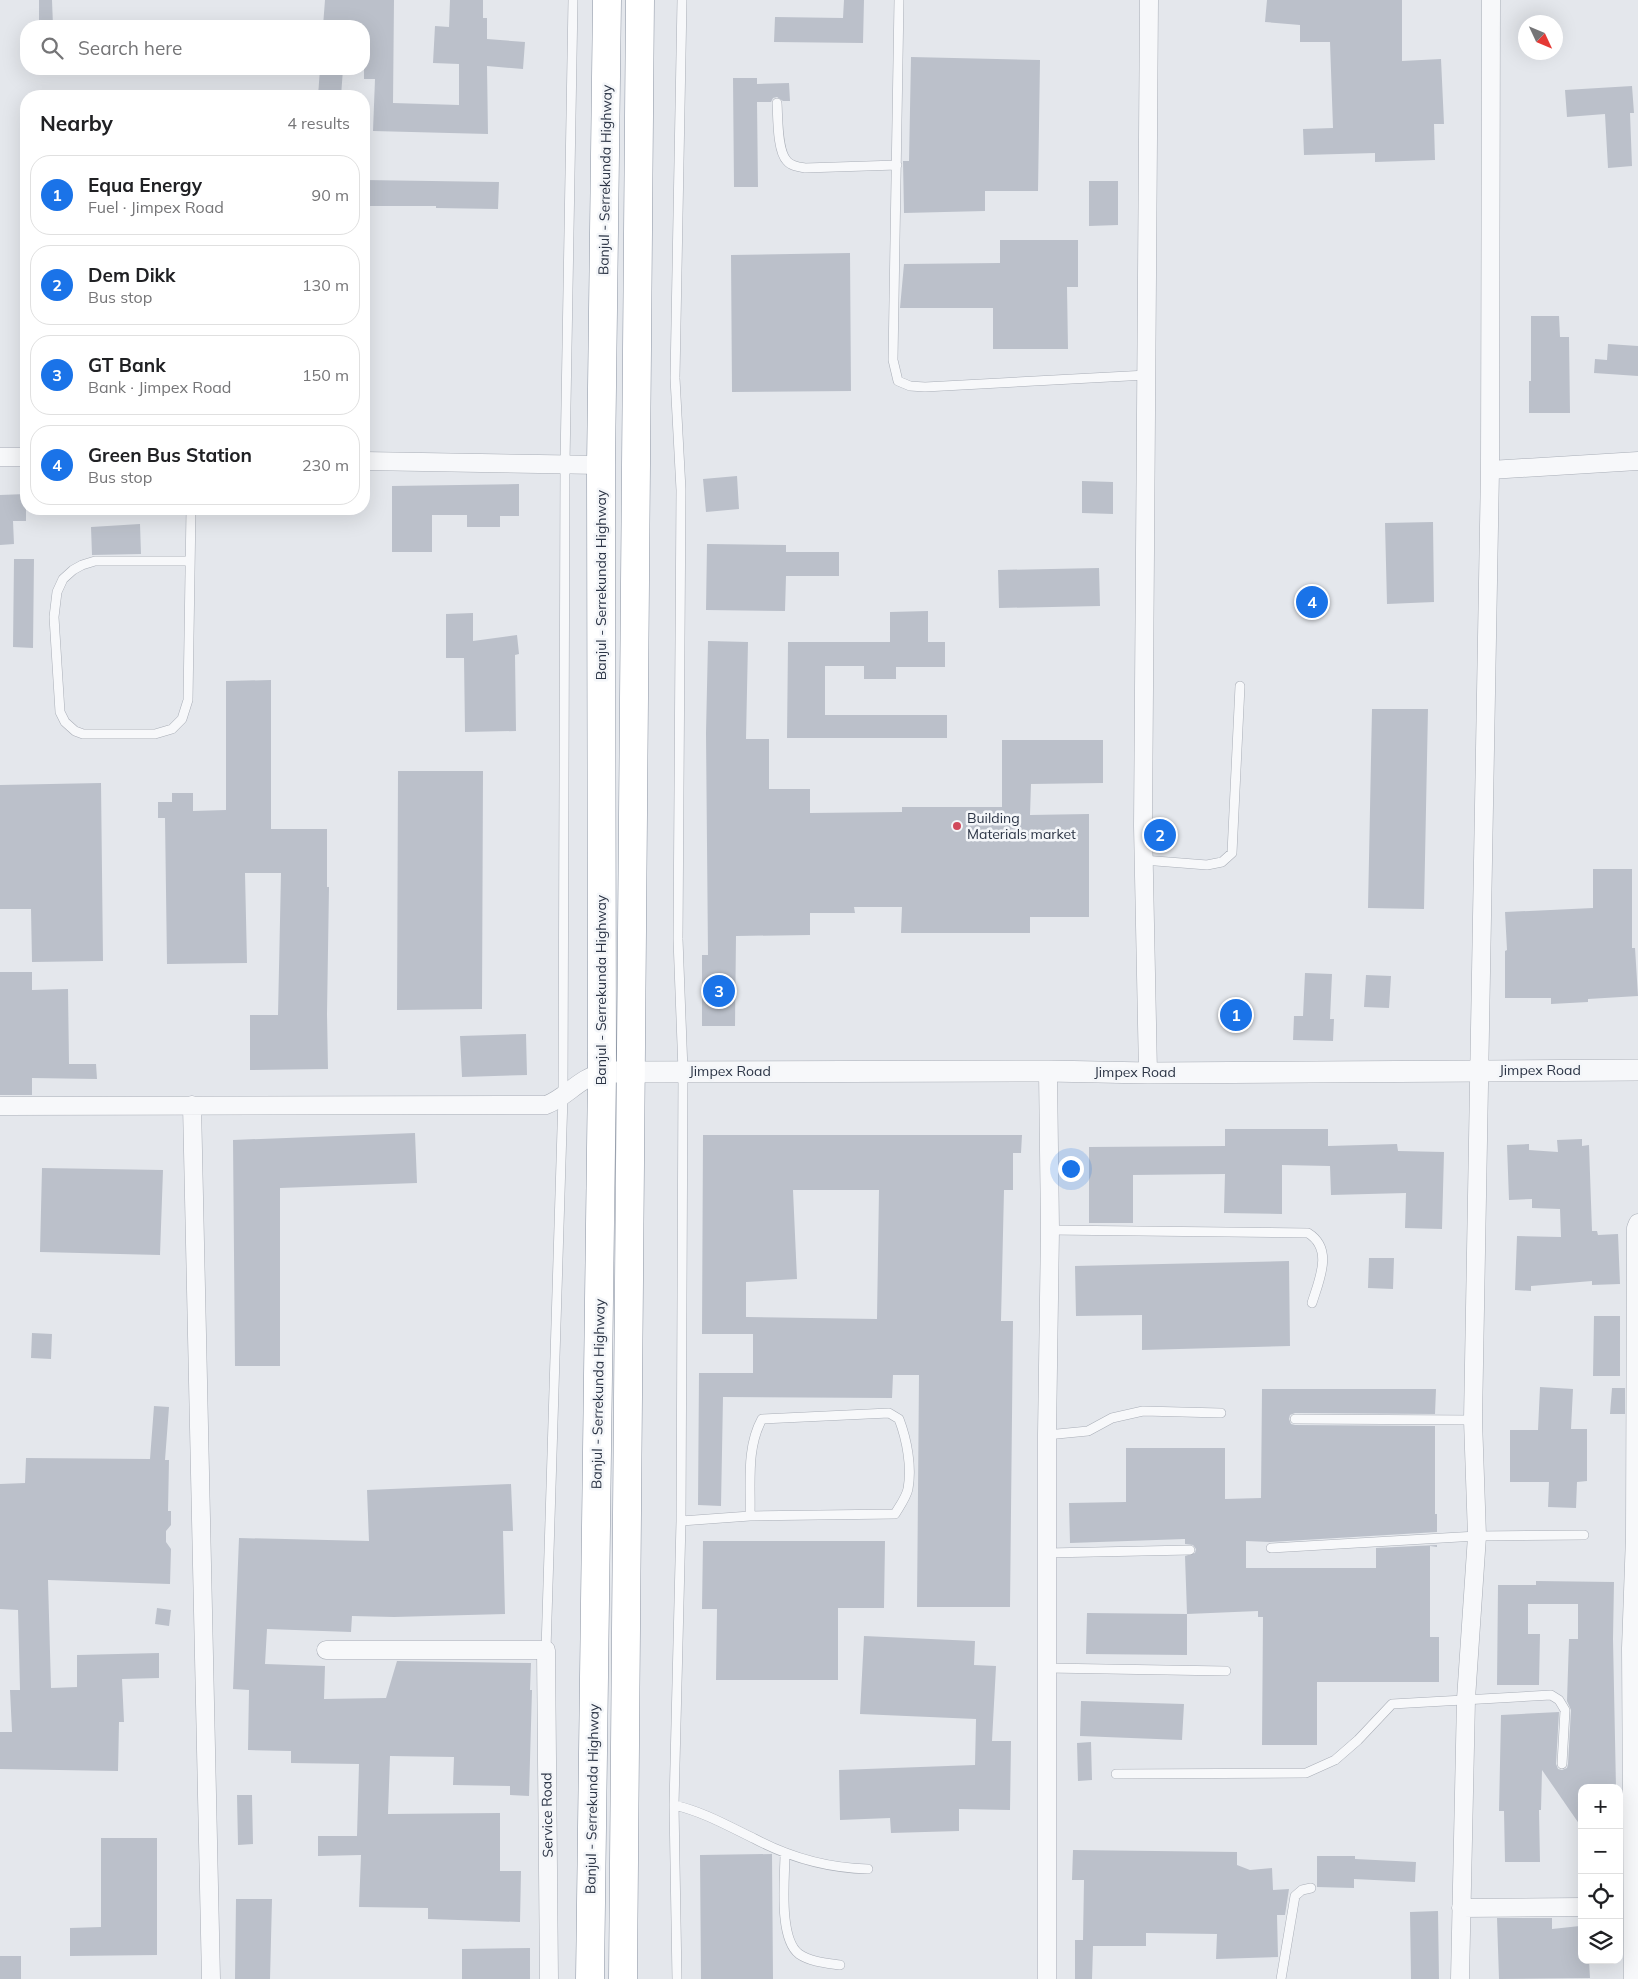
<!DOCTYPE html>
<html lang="en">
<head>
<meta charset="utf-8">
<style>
  :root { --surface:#fff; --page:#f6f6f6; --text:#202124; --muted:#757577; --line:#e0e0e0; --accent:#1a73e8 }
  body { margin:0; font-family:Mulish,sans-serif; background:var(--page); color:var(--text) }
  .controls { position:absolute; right:15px; bottom:15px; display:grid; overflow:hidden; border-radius:10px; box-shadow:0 5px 20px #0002 }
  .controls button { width:45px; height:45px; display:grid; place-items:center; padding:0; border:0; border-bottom:1px solid var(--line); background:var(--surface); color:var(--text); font:25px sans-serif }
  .compass { position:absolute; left:1518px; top:15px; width:45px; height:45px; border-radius:50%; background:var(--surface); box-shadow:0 5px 20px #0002; rotate:134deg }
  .you { position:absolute; left:1070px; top:1168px; width:18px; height:18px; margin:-12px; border:4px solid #fff; border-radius:50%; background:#1a73e8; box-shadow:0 0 0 8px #1a73e833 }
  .badge { display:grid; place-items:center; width:32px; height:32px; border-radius:50%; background:var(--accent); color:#fff; font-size:16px; font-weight:700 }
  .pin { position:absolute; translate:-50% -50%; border:2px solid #fff; box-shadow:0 1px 5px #0006 }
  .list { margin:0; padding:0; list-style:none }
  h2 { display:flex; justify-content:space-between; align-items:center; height:65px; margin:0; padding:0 20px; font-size:21px }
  h2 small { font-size:16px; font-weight:400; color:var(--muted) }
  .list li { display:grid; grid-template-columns:32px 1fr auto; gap:15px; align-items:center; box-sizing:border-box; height:80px; margin:0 10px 10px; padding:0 10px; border:1px solid var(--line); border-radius:20px }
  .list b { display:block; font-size:19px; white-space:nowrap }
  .list p { margin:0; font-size:16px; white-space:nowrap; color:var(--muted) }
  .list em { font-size:16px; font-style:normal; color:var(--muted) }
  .icon { flex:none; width:28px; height:28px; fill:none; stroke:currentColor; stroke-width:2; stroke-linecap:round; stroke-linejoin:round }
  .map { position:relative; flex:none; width:1638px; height:1979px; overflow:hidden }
  .search { position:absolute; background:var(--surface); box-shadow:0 5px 20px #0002; left:20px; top:20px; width:350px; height:55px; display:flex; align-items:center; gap:12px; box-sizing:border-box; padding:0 18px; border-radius:20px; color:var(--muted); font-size:19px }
  .panel { position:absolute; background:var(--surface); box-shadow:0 5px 20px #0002; left:20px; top:90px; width:350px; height:425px; border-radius:20px }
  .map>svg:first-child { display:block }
</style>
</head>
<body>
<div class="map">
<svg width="1638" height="1979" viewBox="0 0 1638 1979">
  <rect width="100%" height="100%" fill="#e4e7ec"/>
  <path fill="#bbc0ca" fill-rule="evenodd" d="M 39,0 L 52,0 L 53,26 L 39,26 Z
    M 325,0 L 394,0 L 393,103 L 459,105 L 459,64 L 433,63 L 435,26 L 449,27 L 450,0 L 483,0 L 483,18 L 487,18 L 487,39 L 525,42 L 523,69 L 487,66 L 488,134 L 373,131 L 375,79 L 364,79 L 364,26 L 323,26 Z
    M 844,0 L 864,0 L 863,43 L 774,42 L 775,17 L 843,18 Z
    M 1267,0 L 1402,0 L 1402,61 L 1441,59 L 1444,124 L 1434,124 L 1435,160 L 1375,162 L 1375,153 L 1304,155 L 1303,129 L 1333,128 L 1330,42 L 1300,42 L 1300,25 L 1265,22 Z
    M 911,57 L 1040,60 L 1038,191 L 985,191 L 985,211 L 904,213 L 903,161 L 909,161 Z
    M 320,69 L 343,69 L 341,96 L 318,96 Z
    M 733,78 L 757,78 L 757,84 L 789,83 L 790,101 L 783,101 L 777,97 L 773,98 L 771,102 L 757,102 L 758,187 L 734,187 Z
    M 1632,86 L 1634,113 L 1630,113 L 1632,166 L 1608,168 L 1605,114 L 1567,117 L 1565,90 Z
    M 364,180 L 499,182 L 498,209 L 436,208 L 436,206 L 364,206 Z
    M 1089,181 L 1118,181 L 1118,225 L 1089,226 Z
    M 1000,240 L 1078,240 L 1078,287 L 1067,287 L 1068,349 L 993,349 L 993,308 L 900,308 L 904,264 L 1000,263 Z
    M 850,253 L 851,391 L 732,392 L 731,255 Z
    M 1531,316 L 1559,316 L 1560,337 L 1569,337 L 1570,413 L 1529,413 L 1529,381 L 1531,381 Z
    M 1608,344 L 1638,346 L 1638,376 L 1594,373 L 1595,359 L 1607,360 Z
    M 737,476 L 739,509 L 706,512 L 703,479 Z
    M 1082,481 L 1113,482 L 1113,514 L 1082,513 Z
    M 519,484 L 519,516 L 500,516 L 500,527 L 467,527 L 467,515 L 432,515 L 432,552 L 392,552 L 392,486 Z
    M 26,494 L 26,521 L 13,521 L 14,544 L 0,545 L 0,495 Z
    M 1433,522 L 1434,602 L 1387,604 L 1385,523 Z
    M 140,524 L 141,554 L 92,555 L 91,527 Z
    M 707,544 L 786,545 L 786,552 L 839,552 L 839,576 L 786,576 L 785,611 L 706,610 Z
    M 14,559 L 34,559 L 33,648 L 13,647 Z
    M 1099,568 L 1100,606 L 999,608 L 998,570 Z
    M 928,611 L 928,642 L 945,642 L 945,667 L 896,667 L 896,679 L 864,679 L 864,666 L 825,666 L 825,715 L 947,715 L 947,738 L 787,738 L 788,642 L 890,642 L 890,612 Z
    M 473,613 L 473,641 L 517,635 L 519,654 L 515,655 L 516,731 L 465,732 L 464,658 L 446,658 L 446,614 Z
    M 708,641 L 748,642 L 746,739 L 769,739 L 769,789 L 810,789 L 810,813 L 902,812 L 902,807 L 1002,807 L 1002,740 L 1103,740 L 1103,783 L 1031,784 L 1030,815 L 1089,814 L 1089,917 L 1030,917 L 1030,933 L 901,933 L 902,907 L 854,907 L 855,913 L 810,913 L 810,935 L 736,936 L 735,1026 L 702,1026 L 702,955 L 708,955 L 706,733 Z
    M 271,680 L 271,829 L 327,829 L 327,887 L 329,887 L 327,1014 L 328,1069 L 250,1070 L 250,1015 L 278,1015 L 281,873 L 245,873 L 247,963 L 167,964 L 165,818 L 158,818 L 158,802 L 172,802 L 172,793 L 193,793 L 193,811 L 226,810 L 226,681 Z
    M 1372,709 L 1428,709 L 1424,909 L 1368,908 Z
    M 398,771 L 483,771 L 482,1009 L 397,1010 Z
    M 101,783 L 103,961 L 32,962 L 31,909 L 0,909 L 0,785 Z
    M 1593,869 L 1632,869 L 1632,948 L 1635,948 L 1638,996 L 1588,999 L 1588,1002 L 1551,1004 L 1551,998 L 1505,998 L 1505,951 L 1507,950 L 1505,912 L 1593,908 Z
    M 0,972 L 32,972 L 32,990 L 68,989 L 69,1064 L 96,1064 L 97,1079 L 32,1078 L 32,1095 L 0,1095 Z
    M 1305,973 L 1332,974 L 1330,1019 L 1334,1019 L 1333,1041 L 1293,1040 L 1294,1016 L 1303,1016 Z
    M 1366,975 L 1391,976 L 1389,1008 L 1364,1007 Z
    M 526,1034 L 527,1075 L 462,1077 L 460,1036 Z
    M 1225,1129 L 1328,1129 L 1328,1146 L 1397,1144 L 1398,1151 L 1444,1152 L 1442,1229 L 1405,1228 L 1406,1193 L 1331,1195 L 1330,1166 L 1282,1165 L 1282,1214 L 1224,1213 L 1225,1174 L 1133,1175 L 1133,1223 L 1089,1223 L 1089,1147 L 1225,1146 Z
    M 415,1133 L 417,1183 L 280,1188 L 280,1366 L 235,1366 L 233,1140 Z
    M 703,1135 L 1022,1135 L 1021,1153 L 1013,1153 L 1013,1190 L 1004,1190 L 1001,1321 L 1013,1321 L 1010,1607 L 917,1607 L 919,1375 L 893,1375 L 892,1398 L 723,1397 L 721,1506 L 698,1505 L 699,1373 L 753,1373 L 753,1334 L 702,1334 ZM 793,1190 L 879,1190 L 877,1319 L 746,1317 L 746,1282 L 797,1279 Z
    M 1582,1139 L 1582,1146 L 1589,1145 L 1592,1231 L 1597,1231 L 1598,1235 L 1618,1234 L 1620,1284 L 1592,1285 L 1592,1281 L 1531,1286 L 1531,1291 L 1515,1290 L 1517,1236 L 1561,1237 L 1560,1209 L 1532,1208 L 1532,1199 L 1509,1200 L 1507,1145 L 1529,1144 L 1529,1150 L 1558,1152 L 1557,1140 Z
    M 42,1168 L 163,1170 L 160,1255 L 40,1252 Z
    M 1369,1258 L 1394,1258 L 1393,1289 L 1368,1288 Z
    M 1289,1261 L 1290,1346 L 1142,1350 L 1142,1315 L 1076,1316 L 1075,1266 Z
    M 1594,1316 L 1620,1316 L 1620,1376 L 1593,1376 Z
    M 32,1333 L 52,1334 L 51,1359 L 31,1358 Z
    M 1540,1387 L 1573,1389 L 1571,1429 L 1587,1429 L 1587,1481 L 1577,1482 L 1576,1508 L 1548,1507 L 1549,1482 L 1510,1482 L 1510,1430 L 1538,1430 Z
    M 1612,1388 L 1625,1388 L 1625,1414 L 1610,1414 Z
    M 1262,1389 L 1436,1389 L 1435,1414 L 1295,1413 L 1290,1415 L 1289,1419 L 1291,1424 L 1295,1425 L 1435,1426 L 1435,1514 L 1437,1514 L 1437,1532 L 1270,1542 L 1246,1541 L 1246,1568 L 1376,1568 L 1376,1548 L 1437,1545 L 1437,1547 L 1430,1546 L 1430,1637 L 1439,1637 L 1439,1682 L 1317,1682 L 1317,1745 L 1262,1745 L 1263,1617 L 1258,1617 L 1258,1611 L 1187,1614 L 1185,1556 L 1195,1553 L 1196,1549 L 1193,1545 L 1185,1544 L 1185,1539 L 1070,1543 L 1069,1503 L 1126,1502 L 1126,1448 L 1225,1448 L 1225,1499 L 1261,1498 Z
    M 154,1406 L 169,1407 L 165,1460 L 169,1460 L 168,1511 L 171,1511 L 171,1525 L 166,1531 L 166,1542 L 171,1549 L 170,1584 L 48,1580 L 51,1688 L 77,1687 L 77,1655 L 159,1653 L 159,1678 L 122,1679 L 124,1722 L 119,1722 L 118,1771 L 0,1769 L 0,1732 L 12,1732 L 10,1690 L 20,1690 L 18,1610 L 0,1609 L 0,1484 L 25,1483 L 26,1458 L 150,1459 Z
    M 511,1484 L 513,1531 L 503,1531 L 505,1614 L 394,1617 L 352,1616 L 351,1632 L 267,1629 L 265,1664 L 325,1666 L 324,1699 L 386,1698 L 397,1661 L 531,1663 L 530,1690 L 532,1690 L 529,1796 L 510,1795 L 510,1786 L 453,1785 L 454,1757 L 390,1756 L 388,1814 L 500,1813 L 500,1871 L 521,1871 L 520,1922 L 428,1919 L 428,1908 L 359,1907 L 361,1855 L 318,1856 L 318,1836 L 357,1836 L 359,1764 L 291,1763 L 291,1751 L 248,1750 L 249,1690 L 233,1689 L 239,1538 L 369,1541 L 367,1490 Z
    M 703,1541 L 885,1541 L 884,1608 L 838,1608 L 838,1680 L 716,1680 L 717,1609 L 702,1609 Z
    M 1536,1581 L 1614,1582 L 1613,1639 L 1616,1788 L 1582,1788 L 1582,1828 L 1542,1770 L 1541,1810 L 1539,1810 L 1540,1862 L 1505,1862 L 1504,1811 L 1499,1811 L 1501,1715 L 1559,1712 L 1556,1764 L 1558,1769 L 1562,1770 L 1567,1768 L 1568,1764 L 1571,1710 L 1567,1701 L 1569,1639 L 1578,1639 L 1578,1604 L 1528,1604 L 1528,1634 L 1540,1634 L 1539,1685 L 1497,1685 L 1498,1585 L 1536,1585 Z
    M 157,1608 L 171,1610 L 169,1626 L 155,1624 Z
    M 1087,1613 L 1187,1614 L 1187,1655 L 1086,1654 Z
    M 864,1636 L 975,1641 L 974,1665 L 996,1666 L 992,1741 L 1011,1741 L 1010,1810 L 959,1809 L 959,1831 L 891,1833 L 890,1818 L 840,1820 L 839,1770 L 975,1765 L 976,1719 L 860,1714 Z
    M 1081,1701 L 1184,1704 L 1182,1740 L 1080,1736 Z
    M 1091,1742 L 1092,1780 L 1078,1781 L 1077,1743 Z
    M 237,1795 L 252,1795 L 253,1844 L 238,1845 Z
    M 101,1838 L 157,1838 L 157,1955 L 70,1956 L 70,1928 L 101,1927 Z
    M 1073,1850 L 1237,1852 L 1237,1865 L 1250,1870 L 1272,1868 L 1273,1890 L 1289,1889 L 1285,1915 L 1277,1915 L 1278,1957 L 1216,1959 L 1217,1934 L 1146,1933 L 1146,1946 L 1093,1946 L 1092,1979 L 1075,1979 L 1075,1940 L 1083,1940 L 1084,1880 L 1072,1880 Z
    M 772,1854 L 773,1979 L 701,1979 L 700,1855 Z
    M 1317,1856 L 1355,1856 L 1355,1859 L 1416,1862 L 1415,1882 L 1354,1879 L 1354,1888 L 1317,1887 Z
    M 236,1899 L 272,1899 L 270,1979 L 235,1979 Z
    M 1438,1911 L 1439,1979 L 1411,1979 L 1410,1912 Z
    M 1497,1918 L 1552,1918 L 1552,1929 L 1580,1926 L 1582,1960 L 1589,1960 L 1590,1978 L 1499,1979 Z
    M 530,1948 L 530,1979 L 462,1979 L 462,1949 Z
    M 0,1956 L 21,1956 L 21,1979 L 0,1979 Z"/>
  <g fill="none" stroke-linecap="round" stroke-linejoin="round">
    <g stroke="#a9aeb7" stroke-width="10">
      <path id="service" d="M 899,0 L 893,360 L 898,381 L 910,386 L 925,387 L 1147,375
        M 777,103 C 778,117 777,151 787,161 C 791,166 799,167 805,168 L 897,165
        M 190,561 L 95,561 L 82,565 L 73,570 L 63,579 L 57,592 L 54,617 L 60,712 L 65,722 L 75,731 L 83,734 L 155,734 L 172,729 L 182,719 L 188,700 L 191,509
        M 1143,860 L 1207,865 L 1222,862 L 1232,853 L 1240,686
        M 1050,1230 L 1308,1233 C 1334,1249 1319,1280 1312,1303
        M 1295,1419 L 1473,1420
        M 1047,1435 L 1088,1431 L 1112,1418 L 1143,1411 L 1221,1413
        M 681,1521 L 750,1516 L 895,1514 C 899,1507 906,1498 908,1489 C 912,1467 907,1440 899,1419 L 889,1413 L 762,1419 C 746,1448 751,1483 750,1516
        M 1271,1548 L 1477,1536 L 1584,1535
        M 1047,1553 L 1190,1550
        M 546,1650 L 563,1096 L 565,463 L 573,0
        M 1047,1668 L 1226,1671
        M 1116,1774 L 1306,1773 L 1335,1760 L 1358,1740 L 1392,1704 L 1551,1695 L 1559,1700 L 1565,1710 L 1562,1764
        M 674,1805 C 704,1812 728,1826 755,1839 C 791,1858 827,1868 868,1869
        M 785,1853 C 785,1877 778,1938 799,1954 C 811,1962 826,1963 840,1965
        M 677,1979 L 674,1805 L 681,1521 L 683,1071 L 678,939 L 681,490 L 675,378 L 682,0
        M 1281,1979 L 1295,1896 L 1302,1890 L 1311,1888"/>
    </g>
    <g stroke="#a9aeb7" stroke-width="19">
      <path id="minor" d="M 0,457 L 26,457
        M 364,461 L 601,465
        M 1490,470 L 1638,461
        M 1148,1073 L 1143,826 L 1149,0
        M 192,1105 L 211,1979
        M 0,1106 L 546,1105 C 566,1098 580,1077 602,1073
        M 326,1650 L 546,1650 L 549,1979
        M 1461,1908 L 1582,1907
        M 1047,1979 L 1047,1435 L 1050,1230 L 1048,1071
        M 1460,1979 L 1466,1699 L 1477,1536 L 1473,1420 L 1490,470 L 1491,0
        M 1633,1979 L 1631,1648 L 1635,1536 L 1636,1228 L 1638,1223"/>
    </g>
    <g stroke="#a9aeb7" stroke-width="22">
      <path id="tertiary" d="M 616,1072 L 1048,1071 L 1148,1073 L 1638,1070"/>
    </g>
    <g stroke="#8b94a3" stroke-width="29">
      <path id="trunk" d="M 590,1979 L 602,1073 L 601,465 L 607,0
        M 623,1979 L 640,0"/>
    </g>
    <use href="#service" stroke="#f7f8fa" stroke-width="9"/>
    <use href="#minor" stroke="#f7f8fa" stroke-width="18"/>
    <use href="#tertiary" stroke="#f7f8fa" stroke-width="21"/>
    <use href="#trunk" stroke="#fff" stroke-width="28"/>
  </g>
  <circle fill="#d1495b" stroke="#f4f6f9" stroke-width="2" cx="957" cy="826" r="5"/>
  <g text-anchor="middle" stroke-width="5" stroke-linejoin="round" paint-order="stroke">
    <g font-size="14" fill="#2b3445" stroke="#f4f6f9">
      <text transform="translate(605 180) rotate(-89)" y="5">Banjul - Serrekunda Highway</text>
      <text transform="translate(601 585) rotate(-90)" y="5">Banjul - Serrekunda Highway</text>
      <text transform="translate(601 990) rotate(-90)" y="5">Banjul - Serrekunda Highway</text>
      <text x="1540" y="1075">Jimpex Road</text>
      <text x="730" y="1076">Jimpex Road</text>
      <text x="1135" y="1077">Jimpex Road</text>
      <text transform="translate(598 1394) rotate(-89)" y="5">Banjul - Serrekunda Highway</text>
      <text transform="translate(592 1799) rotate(-89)" y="5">Banjul - Serrekunda Highway</text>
      <text transform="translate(547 1815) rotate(-91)" y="5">Service Road</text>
    </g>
    <g font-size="14" fill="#2b3445" stroke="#f4f6f9" text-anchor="start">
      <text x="967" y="823">Building<tspan x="967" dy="16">Materials market</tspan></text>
    </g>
  </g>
</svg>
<div class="controls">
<button>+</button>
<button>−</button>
<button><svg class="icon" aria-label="locate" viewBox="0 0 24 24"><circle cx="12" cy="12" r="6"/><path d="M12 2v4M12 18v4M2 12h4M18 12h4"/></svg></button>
<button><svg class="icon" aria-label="layers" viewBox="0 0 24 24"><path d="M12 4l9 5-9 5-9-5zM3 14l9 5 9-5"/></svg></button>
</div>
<svg class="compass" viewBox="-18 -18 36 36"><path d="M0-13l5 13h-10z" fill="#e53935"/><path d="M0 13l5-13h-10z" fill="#757577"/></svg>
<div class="you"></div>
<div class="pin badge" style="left:1236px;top:1015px">1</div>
<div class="pin badge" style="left:1160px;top:835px">2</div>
<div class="pin badge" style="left:719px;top:991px">3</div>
<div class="pin badge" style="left:1312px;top:602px">4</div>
<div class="search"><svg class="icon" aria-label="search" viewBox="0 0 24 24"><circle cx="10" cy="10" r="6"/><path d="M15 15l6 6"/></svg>Search here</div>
<section class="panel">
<h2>Nearby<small>4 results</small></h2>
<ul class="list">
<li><span class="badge">1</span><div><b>Equa Energy</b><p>Fuel · Jimpex Road</p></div><em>90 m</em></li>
<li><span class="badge">2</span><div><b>Dem Dikk</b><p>Bus stop</p></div><em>130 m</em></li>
<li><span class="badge">3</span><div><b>GT Bank</b><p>Bank · Jimpex Road</p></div><em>150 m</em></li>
<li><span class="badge">4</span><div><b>Green Bus Station</b><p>Bus stop</p></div><em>230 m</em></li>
</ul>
</section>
</div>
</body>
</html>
